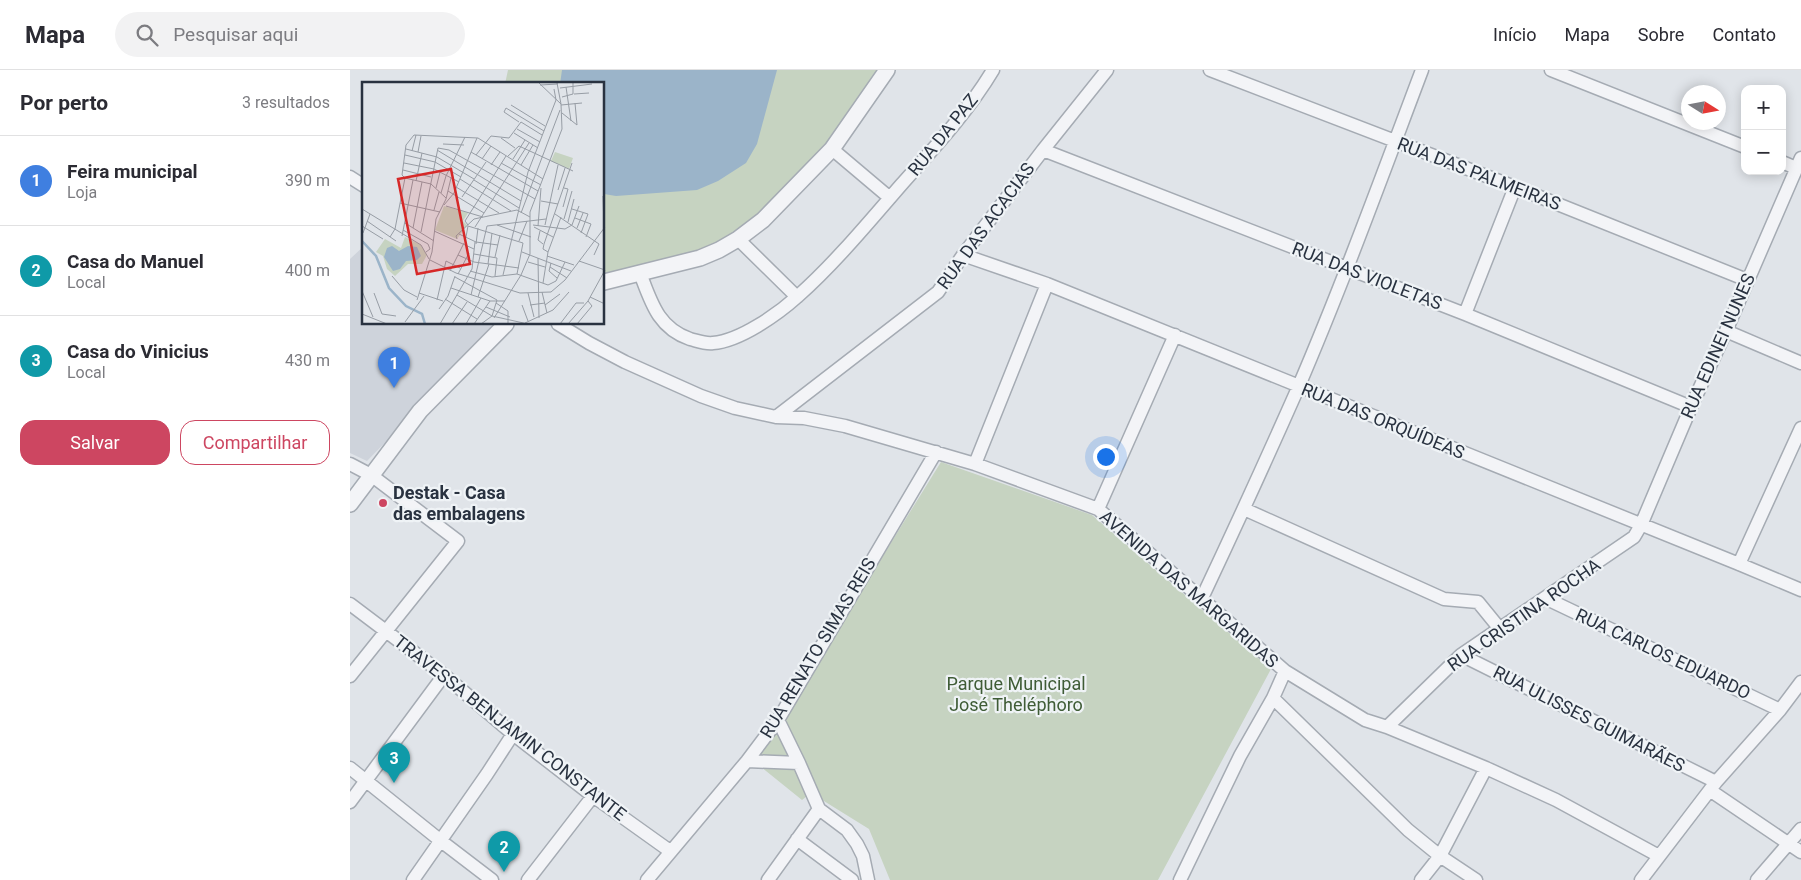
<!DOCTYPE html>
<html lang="pt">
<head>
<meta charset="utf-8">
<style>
  :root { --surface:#fff; --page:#f2f2f3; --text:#2b2b33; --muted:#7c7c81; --line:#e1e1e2; --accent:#cd4661 }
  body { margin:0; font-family:Roboto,sans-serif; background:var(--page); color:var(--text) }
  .controls { position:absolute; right:15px; top:15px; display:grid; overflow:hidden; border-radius:10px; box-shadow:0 2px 12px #0003 }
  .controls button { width:45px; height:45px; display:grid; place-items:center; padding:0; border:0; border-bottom:1px solid var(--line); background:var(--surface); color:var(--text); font:25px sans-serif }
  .compass { position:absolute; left:1331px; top:15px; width:45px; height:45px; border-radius:50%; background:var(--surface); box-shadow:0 2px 12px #0003; rotate:101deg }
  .you { position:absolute; left:755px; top:386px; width:18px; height:18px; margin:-12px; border:4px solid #fff; border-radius:50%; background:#1a73e8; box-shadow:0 0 0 8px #1a73e833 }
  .badge { display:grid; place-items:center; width:32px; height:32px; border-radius:50%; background:var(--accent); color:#fff; font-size:16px; font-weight:700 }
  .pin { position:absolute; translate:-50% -41px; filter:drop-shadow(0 1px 2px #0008) }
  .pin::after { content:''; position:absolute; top:26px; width:18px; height:15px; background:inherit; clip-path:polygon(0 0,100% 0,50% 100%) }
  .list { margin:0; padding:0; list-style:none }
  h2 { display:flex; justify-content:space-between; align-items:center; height:65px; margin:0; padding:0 20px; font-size:21px }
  h2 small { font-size:16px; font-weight:400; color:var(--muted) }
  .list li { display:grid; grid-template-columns:32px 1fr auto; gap:15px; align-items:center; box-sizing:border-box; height:90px; padding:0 20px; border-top:1px solid var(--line) }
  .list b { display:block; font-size:19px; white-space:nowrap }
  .list p { margin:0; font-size:16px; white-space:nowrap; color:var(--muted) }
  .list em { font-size:16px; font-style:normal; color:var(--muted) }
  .actions { display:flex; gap:10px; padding:15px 20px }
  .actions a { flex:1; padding:11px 0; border:1px solid var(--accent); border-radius:15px; text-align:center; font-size:18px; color:var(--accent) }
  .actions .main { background:var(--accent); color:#fff }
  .icon { flex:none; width:28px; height:28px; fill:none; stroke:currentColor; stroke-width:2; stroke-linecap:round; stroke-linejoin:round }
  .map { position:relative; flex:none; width:1451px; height:810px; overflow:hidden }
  header { display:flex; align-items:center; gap:30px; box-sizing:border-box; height:70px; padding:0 25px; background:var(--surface); border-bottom:1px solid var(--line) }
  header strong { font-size:24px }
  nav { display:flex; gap:28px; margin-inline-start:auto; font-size:18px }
  .search { width:350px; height:45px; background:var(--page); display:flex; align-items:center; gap:12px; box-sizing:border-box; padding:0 18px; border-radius:28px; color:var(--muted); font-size:19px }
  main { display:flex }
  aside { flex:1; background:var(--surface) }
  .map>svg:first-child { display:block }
</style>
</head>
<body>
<header>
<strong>Mapa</strong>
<div class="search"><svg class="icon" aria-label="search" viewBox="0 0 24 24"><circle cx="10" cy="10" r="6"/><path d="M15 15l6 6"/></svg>Pesquisar aqui</div>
<nav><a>Início</a><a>Mapa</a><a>Sobre</a><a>Contato</a></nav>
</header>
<main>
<aside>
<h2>Por perto<small>3 resultados</small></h2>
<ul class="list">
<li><span class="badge" style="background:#3f7fe0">1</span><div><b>Feira municipal</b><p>Loja</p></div><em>390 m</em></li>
<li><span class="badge" style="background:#0f9aa8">2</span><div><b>Casa do Manuel</b><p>Local</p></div><em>400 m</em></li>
<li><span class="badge" style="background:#0f9aa8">3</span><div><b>Casa do Vinicius</b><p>Local</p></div><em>430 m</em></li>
</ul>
<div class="actions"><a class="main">Salvar</a><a>Compartilhar</a></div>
</aside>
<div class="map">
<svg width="1451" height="810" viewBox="0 0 1451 810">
  <rect width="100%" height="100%" fill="#e0e4e9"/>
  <path fill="#ced3db" d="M 14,176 L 14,254 L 150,254 L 17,391 L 0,383 L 0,189 Z"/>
  <path fill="#c6d3c1" d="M 158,0 L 530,0 L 482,72 L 408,151 L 352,184 L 254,208 L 254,14 L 155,14 Z
    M 591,392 L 742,445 L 921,599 L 808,810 L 540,810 L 519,759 L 461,723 L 452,730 L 405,692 Z"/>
  <path fill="#9bb4c9" d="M 212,0 L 427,0 L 407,74 L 396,93 L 368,111 L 347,120 L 266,126 L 254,124 L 254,14 L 210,14 Z"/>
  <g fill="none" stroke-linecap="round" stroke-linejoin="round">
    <g stroke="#a5abb3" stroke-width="15">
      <path id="minor" d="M 860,0 L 1165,117 L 1397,210
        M 1201,0 L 1395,77
        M 482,79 L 540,128
        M 693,80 L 1115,244 L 1341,337
        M 1432,92 L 1446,98
        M 0,107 L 14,116
        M 388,169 L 447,227
        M 613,185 L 697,214 L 1389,494 L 1451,520
        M 290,203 C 301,232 308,258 340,269 C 348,271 355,274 363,273 C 390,271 428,244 448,226 C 485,193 518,153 551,115 C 583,79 618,42 643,0
        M 1115,244 L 1165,117
        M 208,254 L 239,273 L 275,292 L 351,326 L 385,338 L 426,347 L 454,348 L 495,356 L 625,394 L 748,439 L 935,601 L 1015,650 L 1037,657 L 1136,698 L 1206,730 L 1309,786
        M 1376,261 L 1451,293
        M 426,347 L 588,222 L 613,185 L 693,80 L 757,0
        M 0,394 L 21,405 L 108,471 L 0,606
        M 625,394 L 697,214
        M 748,439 L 825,265
        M 894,439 L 1094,529 L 1128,532 L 1150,559
        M 1389,494 L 1451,358
        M 852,528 C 885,458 917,388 948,318 C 993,213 1032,106 1072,0
        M 1195,528 L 1430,640
        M 0,534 L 94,605 L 163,664 L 243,726 L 320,781
        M 1111,585 L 1366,712
        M 935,601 L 923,628 L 1058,760 L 1090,786 L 1126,810
        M 428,650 L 449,693
        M 1037,657 L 1111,585 L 1284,467 L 1291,455 L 1341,337 L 1376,261 L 1451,88
        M 397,691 L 449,693 L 469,739 L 497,760 L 507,774 L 513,786 L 518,810
        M 0,698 L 91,771 L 142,810
        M 1361,721 L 1451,782
        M 0,732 L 94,605
        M 447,769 L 502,810
        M 63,810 L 137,704 L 163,664
        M 178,810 L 243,726
        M 297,810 L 397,691 L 428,650 L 586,382
        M 418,810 L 469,739
        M 830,810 L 890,686 L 923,628
        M 1071,810 L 1090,786 L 1136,698
        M 1291,810 L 1366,712 L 1430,640 L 1451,612
        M 1407,810 L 1451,759"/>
    </g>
    <g stroke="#a5abb3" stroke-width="18">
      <path id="tertiary" d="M 254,212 L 350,188 L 369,180 L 388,169 L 413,150 L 482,79 L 537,0
        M 0,434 L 70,341 L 156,254"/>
    </g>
    <use href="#minor" stroke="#f3f4f7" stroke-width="12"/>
    <use href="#tertiary" stroke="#f3f4f7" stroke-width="15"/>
  </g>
  <circle fill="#cd4661" stroke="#eff3f6" stroke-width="2" cx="33" cy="433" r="5"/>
  <g text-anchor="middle" stroke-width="4.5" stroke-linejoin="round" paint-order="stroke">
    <g font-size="18" fill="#293240" stroke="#eff3f6">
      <text transform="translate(593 65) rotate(-51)" y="6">RUA DA PAZ</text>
      <text transform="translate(1129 104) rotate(21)" y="6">RUA DAS PALMEIRAS</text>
      <text transform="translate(636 156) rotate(-54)" y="6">RUA DAS ACACIAS</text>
      <text transform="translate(1017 206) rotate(21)" y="6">RUA DAS VIOLETAS</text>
      <text transform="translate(1368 276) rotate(-66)" y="6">RUA EDINEI NUNES</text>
      <text transform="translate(1033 351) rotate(22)" y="6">RUA DAS ORQUÍDEAS</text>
      <text transform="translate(839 519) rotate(41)" y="6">AVENIDA DAS MARGARIDAS</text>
      <text transform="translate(1174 545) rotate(-35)" y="6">RUA CRISTINA ROCHA</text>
      <text transform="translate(468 578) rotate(-59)" y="6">RUA RENATO SIMAS REIS</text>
      <text transform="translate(1313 584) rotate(25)" y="6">RUA CARLOS EDUARDO</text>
      <text transform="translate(1239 649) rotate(27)" y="6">RUA ULISSES GUIMARÃES</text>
      <text transform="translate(160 658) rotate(38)" y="6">TRAVESSA BENJAMIN CONSTANTE</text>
    </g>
    <g font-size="18" font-weight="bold" fill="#293240" stroke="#eff3f6" text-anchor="start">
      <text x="43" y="429">Destak - Casa<tspan x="43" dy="21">das embalagens</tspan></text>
    </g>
    <g font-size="18" fill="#3f5c36" stroke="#eff3f6">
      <text x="666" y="620">Parque Municipal<tspan x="666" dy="21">José Theléphoro</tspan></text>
    </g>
  </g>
  <g transform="translate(12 12)">
    <rect width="242" height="242" fill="#e0e4e9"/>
    <path d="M 193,70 L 211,76 L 207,87 L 189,79 ZM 82,124 L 106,131 L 101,139 L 105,143 L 95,157 L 73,148 ZM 43,155 L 59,163 L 65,173 L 60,182 L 46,182 L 33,194 L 25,187 L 21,174 L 14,170 L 23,157 L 39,166 Z" fill="#c6d3c1"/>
    <path d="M 30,164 L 37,169 L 46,164 L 55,165 L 59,174 L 55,178 L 44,179 L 38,187 L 31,189 L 22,175 L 25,166 Z" fill="#9bb4c9"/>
    <path fill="none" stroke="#9bb4c9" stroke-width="2.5" d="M 0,159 L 14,174 L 27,206 L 44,224 L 60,232 L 63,242"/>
    <path fill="none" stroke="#979da5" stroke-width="1" d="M 177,1 L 199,22M 195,1 L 199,22M 178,3 L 196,2M 204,5 L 209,39M 198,6 L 230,2M 212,12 L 227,11M 200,15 L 211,12 L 211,1M 149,23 L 183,44M 199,23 L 220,21M 200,31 L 215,43 L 213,21M 157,40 L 142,30 L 144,26 L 182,49M 155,47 L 178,60M 152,51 L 176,66M 139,56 L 153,66M 81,62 L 102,63M 44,67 L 75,75 L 112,97M 75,68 L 159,119M 50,69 L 54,53M 56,70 L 59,54M 109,70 L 176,109M 43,73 L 73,80 L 99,95M 114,73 L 129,54 L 147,56 L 159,40 L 180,53M 146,74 L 157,64 L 211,89M 120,77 L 129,64M 151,77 L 163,58M 42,81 L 72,87 L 97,100M 139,81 L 179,103M 129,83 L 138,70M 159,83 L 171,63M 41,88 L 69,95M 84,94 L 103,55M 43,96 L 40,93 L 44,63 L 52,53 L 116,56 L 181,97M 43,96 L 69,102 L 84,116M 98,97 L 149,129M 112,98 L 157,126M 54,99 L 60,71M 94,105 L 137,131M 74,106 L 78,90M 196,108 L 203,86M 86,109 L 122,131M 79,111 L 84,94M 241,114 L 242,146M 100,115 L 124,80M 179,119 L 196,122M 38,121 L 78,130M 82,123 L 92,111 L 115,56M 84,124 L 121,135M 201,125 L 206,107 L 202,106M 0,127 L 59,163 L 67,177M 210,127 L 226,132 L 219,151M 72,128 L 77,110M 159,131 L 198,28M 193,132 L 237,162 L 232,173M 213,136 L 229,142 L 224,155M 112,137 L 155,128 L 168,135M 202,137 L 210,109M 5,139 L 34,159M 206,140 L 212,117M 43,141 L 72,159M 106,143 L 103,139 L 144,74M 135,143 L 169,155M 171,143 L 203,147 L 210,143 L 217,124M 183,143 L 196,83M 0,144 L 21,157M 125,144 L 184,137M 176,144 L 179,106M 113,145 L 167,61M 172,145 L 191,155M 51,146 L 60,100M 215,146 L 221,131M 41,148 L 66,162 L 68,167 L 64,170M 72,149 L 112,167M 178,149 L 176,158 L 181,162M 59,150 L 76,66 L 87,68 L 173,117M 1,151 L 8,132M 97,152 L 114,160 L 136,163M 40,154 L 51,98M 28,155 L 33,147 L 43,96M 104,155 L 106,144 L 161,161 L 155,192M 95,157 L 94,154 L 112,137M 157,159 L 165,139M 114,162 L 116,146M 160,170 L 209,189M 186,170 L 181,167 L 182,162 L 210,81M 112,172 L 135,176 L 133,194M 96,173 L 112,180 L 157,186M 185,174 L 212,183M 133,175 L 138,153M 176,176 L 177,236M 68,178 L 94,191 L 158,211 L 189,210 L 203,198 L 243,145M 217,179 L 243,188M 166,180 L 183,185M 189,181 L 187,189 L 195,196M 126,182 L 130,151M 188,185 L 205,196M 88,189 L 102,161M 108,189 L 130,195 L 155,192 L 186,203 L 194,199 L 203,180M 96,192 L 107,171M 141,193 L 166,90 L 194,18 L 192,7M 30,194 L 42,208 L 55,215M 93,195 L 135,218M 181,201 L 186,170 L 199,135M 89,206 L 128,219 L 143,219M 0,209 L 11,235M 180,210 L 185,231M 12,211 L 20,232 L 34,234M 57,211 L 81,219M 166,211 L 172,235M 95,213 L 130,234 L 135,218M 109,213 L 125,144M 116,215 L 127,182M 228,215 L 243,222M 83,217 L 115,237M 55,218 L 70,170 L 74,137 L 84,117 L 89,96M 75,218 L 84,179 L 98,186M 134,221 L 146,229 L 146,242M 160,223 L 166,239M 168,223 L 183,221M 183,223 L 198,212M 124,225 L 148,235M 77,227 L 86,214 L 93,194M 0,232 L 25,242M 132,236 L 159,193 L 168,172 L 168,130 L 200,47 L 199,22M 43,240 L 62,214M 163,241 L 191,228 L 207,210M 78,242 L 110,187 L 113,160M 90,242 L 105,220M 104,242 L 119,216M 112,242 L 128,219M 119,242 L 130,234 L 166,242M 198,242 L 214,221 L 222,221M 206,242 L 226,219 L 243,188M 215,242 L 230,224 L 226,219"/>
    <path fill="#d62828" fill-opacity="0.15" stroke="#d62828" stroke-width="2.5" d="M 89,87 L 108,182 L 55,192 L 36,97 Z"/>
    <rect width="242" height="242" fill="none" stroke="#293240" stroke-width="2.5"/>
  </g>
</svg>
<div class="controls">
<button>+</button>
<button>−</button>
</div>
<svg class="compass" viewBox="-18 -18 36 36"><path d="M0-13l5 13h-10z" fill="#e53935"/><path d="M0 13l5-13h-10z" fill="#7c7c81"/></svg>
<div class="you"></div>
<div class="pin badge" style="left:44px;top:318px;background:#3f7fe0">1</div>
<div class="pin badge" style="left:154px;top:802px;background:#0f9aa8">2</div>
<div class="pin badge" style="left:44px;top:713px;background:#0f9aa8">3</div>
</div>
</main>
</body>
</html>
